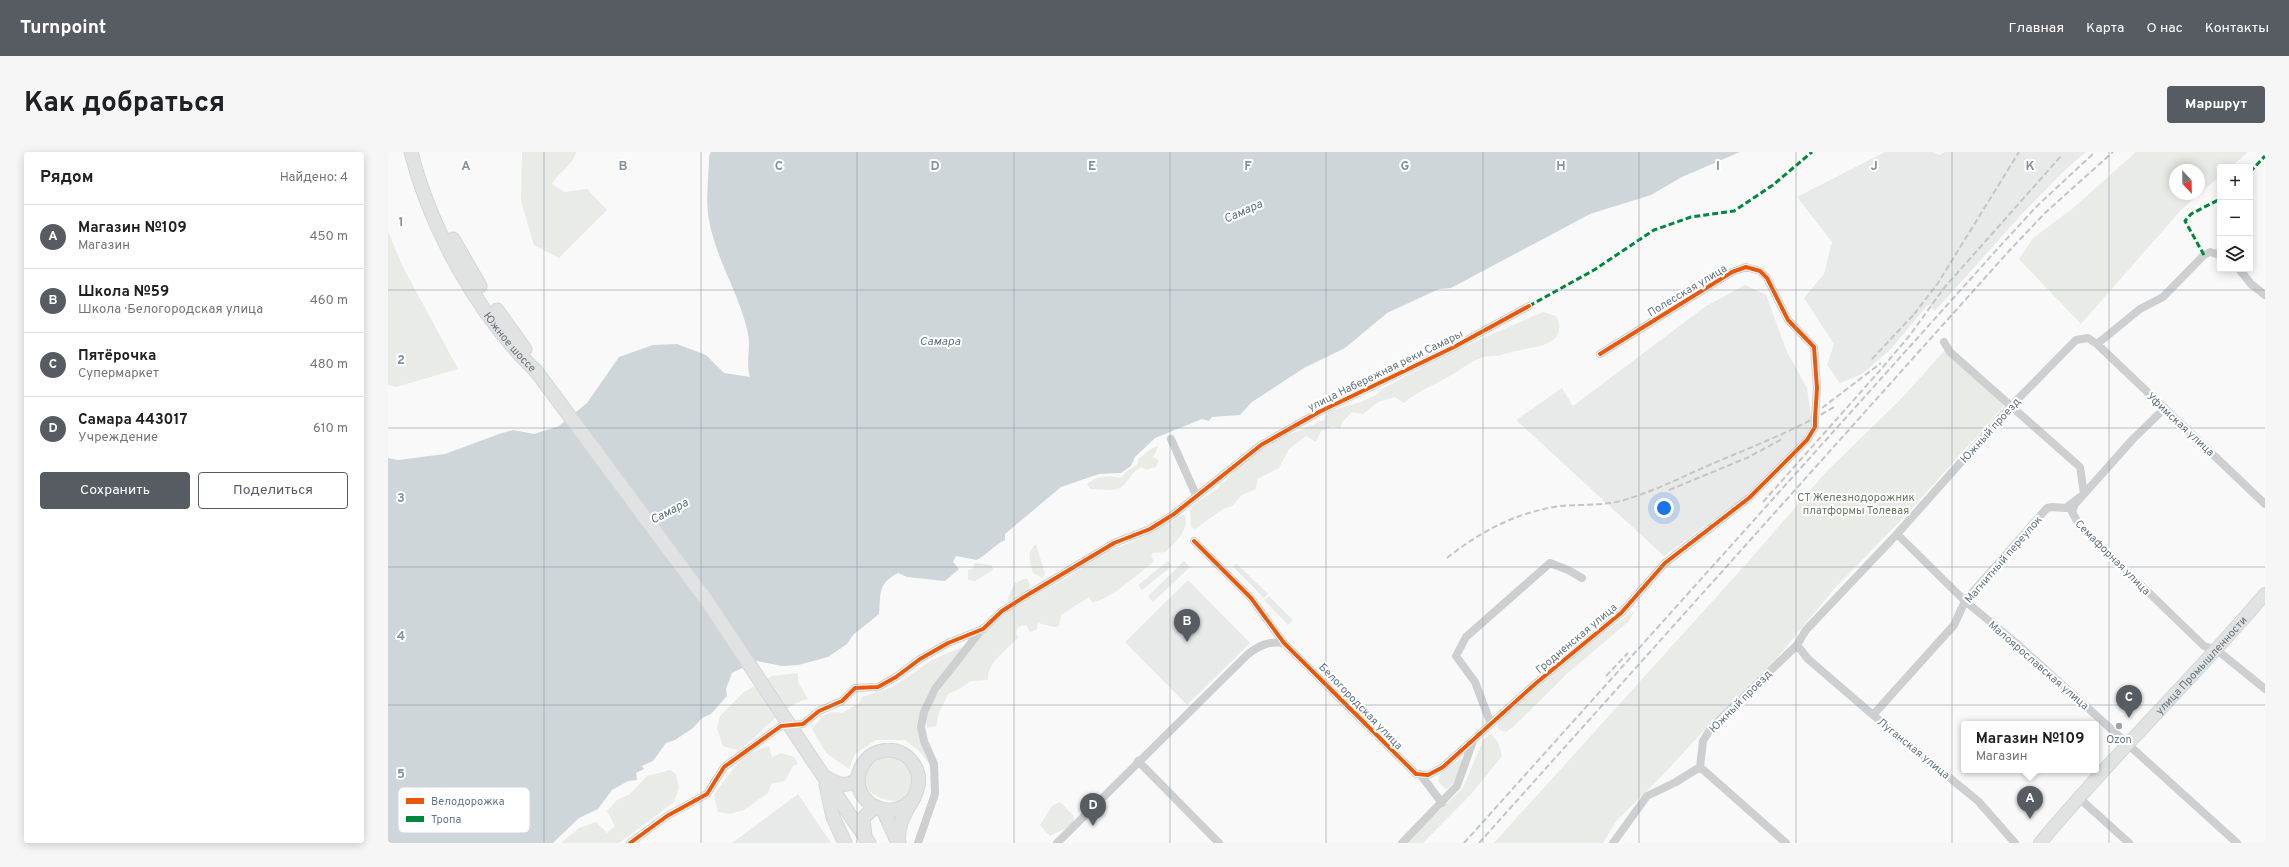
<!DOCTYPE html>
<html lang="ru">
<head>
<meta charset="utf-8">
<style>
  :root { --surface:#fff; --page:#f6f6f6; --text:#202124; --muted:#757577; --line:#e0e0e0; --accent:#565c61 }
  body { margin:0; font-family:Overpass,sans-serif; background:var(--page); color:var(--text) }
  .controls { position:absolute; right:12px; top:12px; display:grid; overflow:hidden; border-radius:4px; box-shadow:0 2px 10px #0003 }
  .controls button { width:36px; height:36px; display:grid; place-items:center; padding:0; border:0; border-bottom:1px solid var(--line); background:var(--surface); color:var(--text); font:20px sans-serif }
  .compass { position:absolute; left:1781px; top:12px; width:36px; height:36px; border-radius:50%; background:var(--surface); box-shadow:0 2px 10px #0003; rotate:158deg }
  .you { position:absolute; left:1276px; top:356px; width:14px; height:14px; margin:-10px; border:3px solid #fff; border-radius:50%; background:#1a73e8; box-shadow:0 0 0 6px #1a73e833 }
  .badge { display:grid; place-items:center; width:26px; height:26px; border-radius:50%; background:var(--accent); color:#fff; font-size:13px; font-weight:700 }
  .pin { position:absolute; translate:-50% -33px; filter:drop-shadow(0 1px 2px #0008) }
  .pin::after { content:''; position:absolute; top:21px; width:14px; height:12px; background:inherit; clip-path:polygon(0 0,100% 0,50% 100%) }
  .popup { position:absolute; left:1573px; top:569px; width:138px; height:52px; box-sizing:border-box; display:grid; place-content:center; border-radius:4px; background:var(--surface); filter:drop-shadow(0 1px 3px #0005); font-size:13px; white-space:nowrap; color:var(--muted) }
  .popup b { font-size:15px; color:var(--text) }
  .popup::after { content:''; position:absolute; left:50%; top:100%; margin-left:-8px; border:8px solid transparent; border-top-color:var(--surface) }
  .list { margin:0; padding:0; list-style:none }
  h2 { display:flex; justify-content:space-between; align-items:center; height:52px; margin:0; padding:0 16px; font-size:17px }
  h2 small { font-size:13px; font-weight:400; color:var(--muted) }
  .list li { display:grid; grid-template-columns:26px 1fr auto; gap:12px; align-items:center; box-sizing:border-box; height:64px; padding:0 16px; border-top:1px solid var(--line) }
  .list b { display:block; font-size:15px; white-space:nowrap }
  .list p { margin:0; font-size:13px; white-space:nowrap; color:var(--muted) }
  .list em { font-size:13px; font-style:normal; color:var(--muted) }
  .actions { display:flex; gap:8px; padding:12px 16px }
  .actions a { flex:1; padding:9px 0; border:1px solid var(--accent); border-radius:4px; text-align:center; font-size:14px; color:var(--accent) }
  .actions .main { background:var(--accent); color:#fff }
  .icon { flex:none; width:22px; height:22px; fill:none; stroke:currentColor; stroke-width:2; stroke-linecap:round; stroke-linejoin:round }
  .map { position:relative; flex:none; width:1877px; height:691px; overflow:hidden; border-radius:4px }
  header { display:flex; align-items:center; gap:24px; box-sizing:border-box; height:56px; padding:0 20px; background:var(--accent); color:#fff }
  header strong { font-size:19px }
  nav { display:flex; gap:22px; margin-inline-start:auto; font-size:14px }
  .intro { display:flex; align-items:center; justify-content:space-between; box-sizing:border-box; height:96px; padding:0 24px }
  h1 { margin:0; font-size:28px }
  .button { padding:10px 18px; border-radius:4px; background:var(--accent); color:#fff; font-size:14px; font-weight:700 }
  main { display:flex; gap:24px; padding:0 24px }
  aside { flex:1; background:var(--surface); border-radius:4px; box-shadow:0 2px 10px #0003 }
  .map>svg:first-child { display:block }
</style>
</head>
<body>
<header>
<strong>Turnpoint</strong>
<nav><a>Главная</a><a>Карта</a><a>О нас</a><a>Контакты</a></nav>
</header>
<div class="intro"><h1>Как добраться</h1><a class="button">Маршрут</a></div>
<main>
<aside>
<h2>Рядом<small>Найдено: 4</small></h2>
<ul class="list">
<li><span class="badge">A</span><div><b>Магазин №109</b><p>Магазин</p></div><em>450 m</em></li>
<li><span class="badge">B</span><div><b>Школа №59</b><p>Школа · Белогородская улица</p></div><em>460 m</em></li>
<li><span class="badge">C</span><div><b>Пятёрочка</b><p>Супермаркет</p></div><em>480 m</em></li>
<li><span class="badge">D</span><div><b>Самара 443017</b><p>Учреждение</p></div><em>610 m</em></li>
</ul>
<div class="actions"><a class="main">Сохранить</a><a>Поделиться</a></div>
</aside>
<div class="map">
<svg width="1877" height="691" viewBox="0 0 1877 691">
  <rect width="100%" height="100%" fill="#f9f9f9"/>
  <path fill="#e8e9e9" d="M 1497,0 L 1546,0 L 1551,3 L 1557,0 L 1698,0 L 1677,18 L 1634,62 L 1547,159 L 1540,153 L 1502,198 L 1474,222 L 1452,231 L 1439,213 L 1446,192 L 1416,146 L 1436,122 L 1444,90 L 1409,45 Z
    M 1357,133 L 1378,143 L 1399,200 L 1419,236 L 1424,272 L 1414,288 L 1362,341 L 1276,404 L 1128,268 L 1174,236 L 1185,254 L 1318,154 Z
    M 780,409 L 784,414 L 754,438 L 750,433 Z
    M 796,409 L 802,415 L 765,450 L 760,444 Z
    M 848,411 L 880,442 L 876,446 L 845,415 Z
    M 800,428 L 862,491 L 799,553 L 737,490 Z
    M 881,444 L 905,468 L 900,473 L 876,448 Z
    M 410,642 L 443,691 L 344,691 Z"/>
  <path fill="#e8ebe6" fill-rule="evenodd" d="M 134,0 L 188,0 C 186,12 170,21 164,32 L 177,40 L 199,37 L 219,58 L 171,106 L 146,93 L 133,49 Z
    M 1748,0 L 1860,0 L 1843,15 L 1832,15 L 1832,24 L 1793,58 L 1693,172 L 1631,107 L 1645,86 L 1684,57 ZM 1787,18 L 1811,18 L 1811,42 L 1787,42 Z
    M 0,79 L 14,113 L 70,217 L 8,235 L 0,233 Z
    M 1155,160 L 1168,164 C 1173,173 1173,184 1162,190 C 1152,196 1124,198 1111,204 C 1089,201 1076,217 1058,226 C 1042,235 1030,239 1016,251 L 1007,245 L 990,250 L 975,262 L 964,260 L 955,269 L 952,277 L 945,274 L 933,279 L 928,290 L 918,284 L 901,297 L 891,316 L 869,327 L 868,337 L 854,343 L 844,354 L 835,357 L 807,377 L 803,375 L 802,359 L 804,354 L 829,337 L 857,309 L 888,288 L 936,268 L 941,259 L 973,250 L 988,243 L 996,236 L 1061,201 Z
    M 1557,198 L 1617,253 L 1517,364 L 1447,436 L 1389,506 L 1329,564 L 1273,625 L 1229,668 L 1215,691 L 1106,691 L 1359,411 L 1439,319 L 1512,248 Z
    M 770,294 L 767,302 L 764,305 L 771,308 L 768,315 L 758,318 L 754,315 C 742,319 740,335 728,337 C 722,339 708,337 702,337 L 699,332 C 708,324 720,323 732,326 L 739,319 L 750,312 L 750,307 L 763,297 Z
    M 796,362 C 803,376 787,392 777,400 L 765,401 L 763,403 L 766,409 C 756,418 716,452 704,450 L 701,445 L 673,463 L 671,474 L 666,475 L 650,471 L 649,477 L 642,480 L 638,473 L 630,475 L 628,480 L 630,486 C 620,496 598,512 600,528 L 583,529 L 571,537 L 560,542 L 551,561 L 548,574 L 539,576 L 538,565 L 547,546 L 560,526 L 591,486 L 620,459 L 685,422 L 714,402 L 753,386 Z
    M 648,392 L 657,422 L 655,426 L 645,421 C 642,411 638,400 648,392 Z
    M 586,411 L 604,413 L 605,418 L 587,429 L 580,428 L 580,418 L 585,417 Z
    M 639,426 L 642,434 L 639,439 L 621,449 L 620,446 L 627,431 Z
    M 1246,459 L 1241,469 L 1180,521 L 1125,575 L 1118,580 L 1112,578 L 1109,574 L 1111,569 L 1195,496 Z
    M 586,490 C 570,508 528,545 532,571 C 535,590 543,609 548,628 L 543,637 L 544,621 L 540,610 L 530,598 L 517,588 L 488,588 L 467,602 L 461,617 L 438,601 L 424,577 C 433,566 439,557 454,561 L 471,551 L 474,545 L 504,535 L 544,508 Z
    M 410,521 L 410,530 L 420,547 C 392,553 373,584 350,598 L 335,594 L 329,576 L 332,564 L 356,540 L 384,524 Z
    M 1103,582 L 1110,590 L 1114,604 L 1084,641 L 1035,691 L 1018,691 L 1075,636 L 1095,588 Z
    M 381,594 L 384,605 L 393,601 L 406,605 L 410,612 L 405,614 L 397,629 L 383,632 L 380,641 L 356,658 L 342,662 L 330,660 L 326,643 C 342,621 352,602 381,594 Z
    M 502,604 C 527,609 526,621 522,642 L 512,649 C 496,649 485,645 475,632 C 477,615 486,608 502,604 Z
    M 1074,606 C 1076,617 1067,631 1058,638 L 1050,629 L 1053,621 Z
    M 282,618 L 288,622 L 291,636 L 286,650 L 231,691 L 173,691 L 191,676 L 208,670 L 219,681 L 227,674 L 219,659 L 229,648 L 242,642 L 259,624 Z
    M 672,650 L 685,663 L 686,669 L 677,677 L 662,684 L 652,673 L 664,654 Z"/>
  <path fill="#ced6d9" d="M 323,0 L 1352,0 L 1294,25 L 1263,43 L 1202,62 L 1063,136 L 1051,137 L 999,161 L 957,196 L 916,216 L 864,250 L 852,263 L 824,265 L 821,269 L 814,267 L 767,286 L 747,305 L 743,314 L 733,321 L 711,322 L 673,335 L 617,382 L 617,388 C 606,393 600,402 589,408 L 568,404 L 565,410 L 571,417 L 557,429 L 519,425 L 510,421 C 489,432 493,442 491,462 L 465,483 L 459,492 L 440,505 L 410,513 L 394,514 L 369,509 L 344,521 L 338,537 L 339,544 L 323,562 L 314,566 L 305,576 L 287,588 L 278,591 L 265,609 L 254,614 L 256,617 L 248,621 L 249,628 L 240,629 L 224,638 L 210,657 L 191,666 L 165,691 L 0,691 L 0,306 L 10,308 L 57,302 L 111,282 L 125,278 L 146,282 L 171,274 L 199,251 L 231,205 L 265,193 L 289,192 L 318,203 L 336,221 L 362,225 C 357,210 364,195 359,177 C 350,140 328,107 321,68 C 317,48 321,25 321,4 Z"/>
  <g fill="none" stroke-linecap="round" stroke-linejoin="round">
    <g stroke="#d5d6d7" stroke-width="14">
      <g id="secondary">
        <path id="s1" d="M 1652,691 C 1723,605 1804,528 1877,442"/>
      </g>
    </g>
    <g stroke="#d5d6d7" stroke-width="15">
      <g id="primary">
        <path id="s2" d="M 23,0 C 42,76 91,165 148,219"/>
        <path d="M 65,87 L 92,134"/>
        <path d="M 109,158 L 137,197"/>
        <path d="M 424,607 L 481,691"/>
        <path d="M 437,625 C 448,631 461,638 470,625"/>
        <path d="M 438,633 L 445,665 L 457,691"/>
        <path d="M 495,658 L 510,691"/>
        <path d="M 477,684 L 475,666 L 487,655"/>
        <path d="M 511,691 C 507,661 535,647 530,622 C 527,611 519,602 508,599 C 498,597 486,599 479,607 C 450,639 497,678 526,646"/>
      </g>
    </g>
    <path stroke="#cecfd0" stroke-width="8" d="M 1851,117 L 1863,132 L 1877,143
      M 1556,190 L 1562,200 L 1692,315 L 1696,342 L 1687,352 L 1684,360 L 1692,374 L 1816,494 L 1829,498 L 1877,537
      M 1709,192 L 1752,157 L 1775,145 L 1816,103 L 1822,100 L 1832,103
      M 783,287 L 808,343
      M 1509,382 L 1577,449 L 1628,491 L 1849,691
      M 806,389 L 863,446 L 896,491 L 1028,622 L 1040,623 L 1055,615 L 1147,532 L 1233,461 L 1277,411 L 1361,346 L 1419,288 L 1427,275 L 1427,267 L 1429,236 L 1426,195 L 1400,168 L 1379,126 L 1372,119 L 1358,115 L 1344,120 L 1212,202
      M 1409,493 L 1418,478 L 1509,382 L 1623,254 L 1688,188 L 1700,186 L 1709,192 L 1877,352
      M 1485,563 L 1566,473 L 1577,449 L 1659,356 L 1664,355 L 1678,356 L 1696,342 L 1745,287 L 1777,256
      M 1103,572 L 1087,530 L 1068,504 L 1078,485 L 1162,411 L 1180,418 L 1194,426
      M 750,609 L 831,691
      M 1312,615 L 1315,589 L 1323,576 L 1409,493 L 1420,507 L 1485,563 L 1590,649 L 1627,691
      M 1312,615 L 1398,691
      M 1032,622 L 1054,651
      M 1690,645 L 1741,691
      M 242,691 L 279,664 L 319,642 L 336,615 L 393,574 L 415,572 L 431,559 L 454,549 L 467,536 L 490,535 L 508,525 L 532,507 L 560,491 L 595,477 L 614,459 L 636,445 L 726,391 L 762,377 L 786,362 L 873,293 L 931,260 L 1066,195 L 1141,154
      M 530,691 L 547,642 L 546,612 L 536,589 L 533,575 L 536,560 L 547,537 L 594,477
      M 669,691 L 860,502 C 872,493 881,489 896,491
      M 1014,691 L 1069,634 L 1085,589
      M 1225,691 L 1259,644 L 1288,630 L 1312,615"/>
    <use href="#secondary" stroke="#e1e2e2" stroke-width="12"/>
    <use href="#primary" stroke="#e1e2e2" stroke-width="13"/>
    <path stroke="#c3c5c6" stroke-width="2" stroke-dasharray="6 3" stroke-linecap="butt" d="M 1526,162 L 1550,131 L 1631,0
      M 1484,207 L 1529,159
      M 1434,256 L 1493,211
      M 1281,338 L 1361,305 L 1394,287
      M 1375,350 L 1495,215 L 1522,183 L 1556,136 L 1673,4
      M 1059,406 C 1093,379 1129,360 1173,354 C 1194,352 1216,354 1236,348 C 1267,339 1296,324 1326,311 C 1366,294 1408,278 1446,255
      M 1218,524 L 1240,501
      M 1076,691 L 1613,93 L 1649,54 L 1707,0
      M 1091,691 L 1621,99 L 1657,61 L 1725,0"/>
    <g stroke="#d5d6d7" stroke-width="15" stroke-linecap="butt">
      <path id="primary-bridge" d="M 148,219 L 319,449 L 424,607"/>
    </g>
    <use href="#primary-bridge" stroke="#e1e2e2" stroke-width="13"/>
    <path stroke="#00873e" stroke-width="3" stroke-dasharray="6 3" stroke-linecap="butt" d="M 1862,20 L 1877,4
      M 1816,103 L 1797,69 L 1803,62 L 1832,47
      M 1141,154 L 1206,118 L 1266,78 L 1303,65 L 1346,59 L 1385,33 L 1424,0"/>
    <g stroke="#fff" stroke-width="6">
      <path id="cycleway" d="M 806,389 L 863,446 L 896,491 L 1028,622 L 1040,623 L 1055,615 L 1147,532 L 1233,461 L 1277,411 L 1361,346 L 1419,288 L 1427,275 L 1427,267 L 1429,236 L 1426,195 L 1400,168 L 1379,126 L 1372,119 L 1358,115 L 1344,120 L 1212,202
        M 242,691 L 279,664 L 319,642 L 336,615 L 393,574 L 415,572 L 431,559 L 454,549 L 467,536 L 490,535 L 508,525 L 532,507 L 560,491 L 595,477 L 614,459 L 636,445 L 726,391 L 762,377 L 786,362 L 873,293 L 931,260 L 1066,195 L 1141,154"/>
    </g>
    <use href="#cycleway" stroke="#e8590c" stroke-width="4"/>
  </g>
  <path fill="none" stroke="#84929c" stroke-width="1" stroke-opacity="0.55" d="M 156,0 L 156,691M 313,0 L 313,691M 469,0 L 469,691M 626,0 L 626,691M 782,0 L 782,691M 938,0 L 938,691M 1095,0 L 1095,691M 1251,0 L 1251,691M 1408,0 L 1408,691M 1564,0 L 1564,691M 1721,0 L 1721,691M 0,138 L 1877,138M 0,276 L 1877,276M 0,415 L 1877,415M 0,553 L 1877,553"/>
  <circle fill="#99a4ac" stroke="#fff" stroke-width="1.5" cx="1731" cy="574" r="4"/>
  <g text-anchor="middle" stroke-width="4" stroke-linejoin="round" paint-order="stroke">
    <g font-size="11" fill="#657683" stroke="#fff">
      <text transform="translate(1299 138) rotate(-31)" y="4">Полесская улица</text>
      <text dy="4" stroke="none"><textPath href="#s2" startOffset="216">Южное шоссе</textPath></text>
      <text transform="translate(997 218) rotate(-26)" y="4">улица Набережная реки Самары</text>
      <text transform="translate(1793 272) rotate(43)" y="4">Уфимская улица</text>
      <text transform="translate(1602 278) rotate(-48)" y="4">Южный проезд</text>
      <text transform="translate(1725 405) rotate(45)" y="4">Семафорная улица</text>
      <text transform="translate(1615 407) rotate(-49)" y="4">Магнитный переулок</text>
      <text transform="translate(1188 486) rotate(-40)" y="4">Гродненская улица</text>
      <text transform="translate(1651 513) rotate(41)" y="4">Малоярославская улица</text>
      <text dy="4" stroke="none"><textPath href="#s1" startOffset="240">улица Промышленности</textPath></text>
      <text transform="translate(1352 549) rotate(-45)" y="4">Южный проезд</text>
      <text transform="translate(973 554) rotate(46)" y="4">Белогородская улица</text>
      <text transform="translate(1526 596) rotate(39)" y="4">Луганская улица</text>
    </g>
    <g font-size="11" fill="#687a64" stroke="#fff">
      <text x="1468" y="349">СТ Железнодорожник<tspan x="1468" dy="13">платформы Толевая</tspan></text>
    </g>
    <g font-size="11" fill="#657683" stroke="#fff">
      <text x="1731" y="591">Ozon</text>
    </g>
    <g font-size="12" font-style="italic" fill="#60757c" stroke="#fff">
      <text transform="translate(855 59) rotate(-24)" y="4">Самара</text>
      <text x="552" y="193">Самара</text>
      <text transform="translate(281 359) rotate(-28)" y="4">Самара</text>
    </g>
  </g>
  <rect x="10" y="635" width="132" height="46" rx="6" fill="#fff" stroke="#d1d6da" stroke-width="1"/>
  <rect x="18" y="646" width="18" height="6" fill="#e8590c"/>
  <rect x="18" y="664" width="18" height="6" fill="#00873e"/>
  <g font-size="11" fill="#657683">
    <text x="43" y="653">Велодорожка</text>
    <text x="43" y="671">Тропа</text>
  </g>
  <g font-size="13" text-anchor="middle" font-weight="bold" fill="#84929c" stroke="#fff" stroke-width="4" stroke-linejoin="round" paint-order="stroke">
    <text x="78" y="18">A</text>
    <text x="235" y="18">B</text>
    <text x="391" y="18">C</text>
    <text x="547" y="18">D</text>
    <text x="704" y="18">E</text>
    <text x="860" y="18">F</text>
    <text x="1017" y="18">G</text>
    <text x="1173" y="18">H</text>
    <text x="1330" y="18">I</text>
    <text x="1486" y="18">J</text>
    <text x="1642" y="18">K</text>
    <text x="13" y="74">1</text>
    <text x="13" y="212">2</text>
    <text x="13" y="350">3</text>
    <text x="13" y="488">4</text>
    <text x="13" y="626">5</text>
  </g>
</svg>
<div class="controls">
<button>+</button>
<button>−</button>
<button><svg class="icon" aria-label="layers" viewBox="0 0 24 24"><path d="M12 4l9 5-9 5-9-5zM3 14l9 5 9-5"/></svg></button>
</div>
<svg class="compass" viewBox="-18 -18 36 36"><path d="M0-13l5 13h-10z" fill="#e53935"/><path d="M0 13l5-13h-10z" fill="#757577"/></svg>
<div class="you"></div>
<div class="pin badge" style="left:1642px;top:667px">A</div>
<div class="popup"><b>Магазин №109</b>Магазин</div>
<div class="pin badge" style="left:799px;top:490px">B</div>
<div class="pin badge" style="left:1741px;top:566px">C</div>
<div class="pin badge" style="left:705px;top:674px">D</div>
</div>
</main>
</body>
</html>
